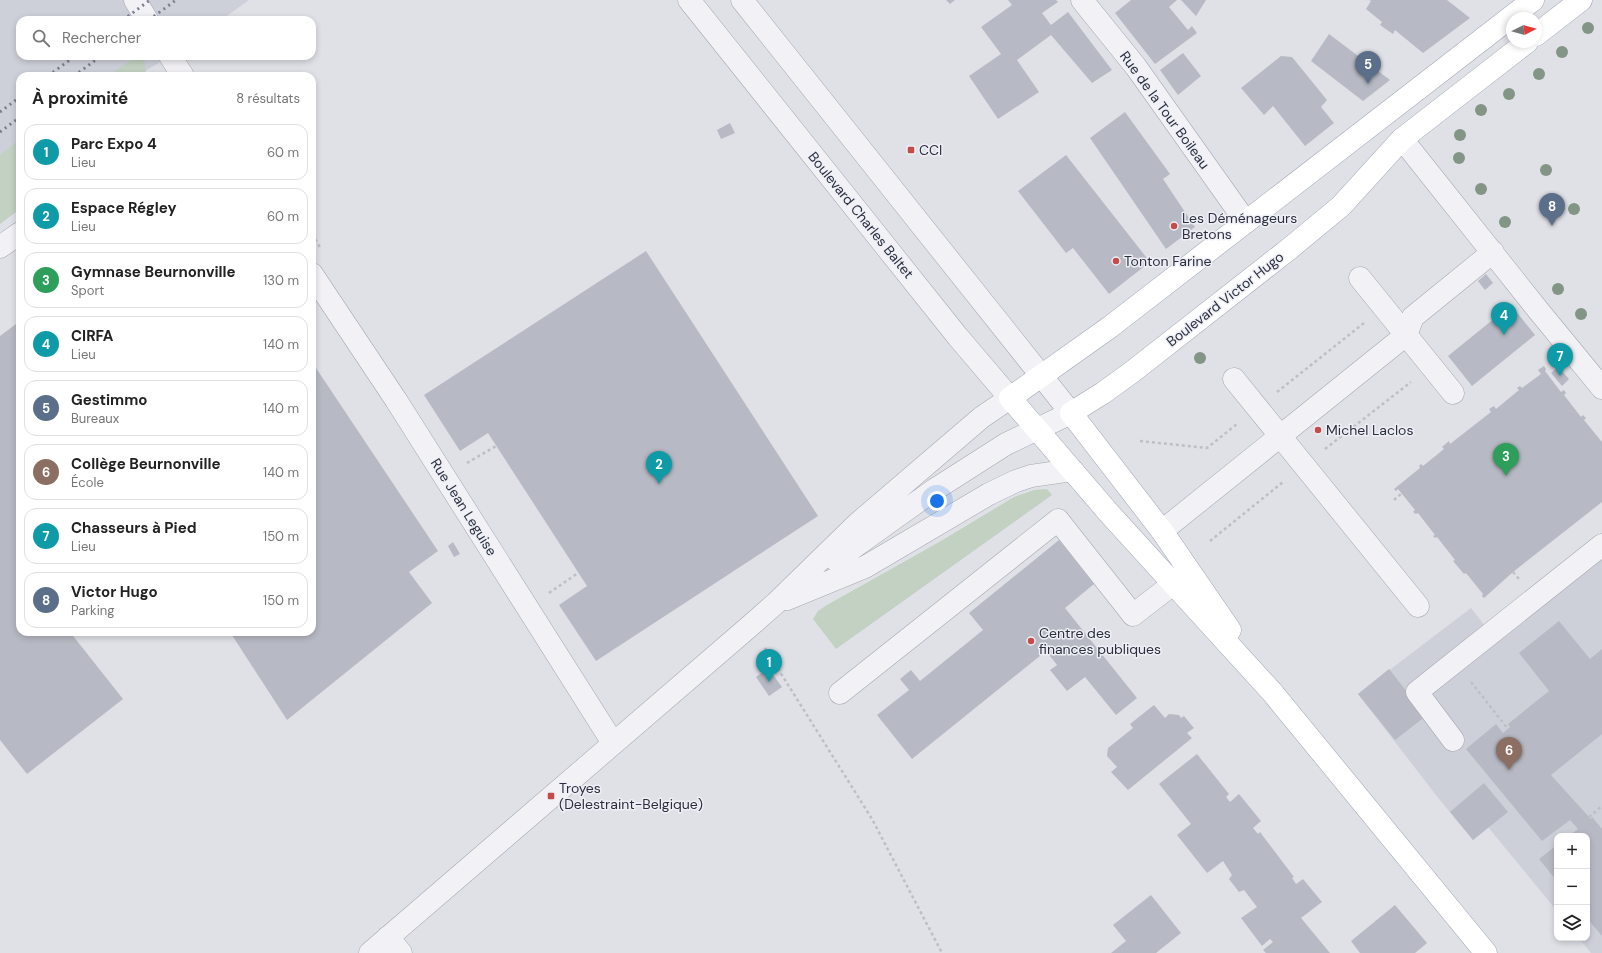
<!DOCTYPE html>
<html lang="fr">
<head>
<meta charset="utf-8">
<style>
  :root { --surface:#fff; --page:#f6f6f6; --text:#222; --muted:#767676; --line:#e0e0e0; --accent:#c54b4b }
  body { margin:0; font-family:"DM Sans",sans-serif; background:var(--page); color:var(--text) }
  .controls { position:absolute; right:12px; bottom:12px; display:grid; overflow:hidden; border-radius:8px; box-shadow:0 2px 6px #0003 }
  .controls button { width:36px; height:36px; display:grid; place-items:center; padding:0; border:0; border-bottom:1px solid var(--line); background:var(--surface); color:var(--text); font:20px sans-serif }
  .compass { position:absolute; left:1506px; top:12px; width:36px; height:36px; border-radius:50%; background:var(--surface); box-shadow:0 2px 6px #0003; rotate:84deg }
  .you { position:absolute; left:937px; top:501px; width:14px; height:14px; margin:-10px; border:3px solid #fff; border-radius:50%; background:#1a73e8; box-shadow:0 0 0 6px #1a73e833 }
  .badge { display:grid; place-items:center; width:26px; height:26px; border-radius:50%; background:var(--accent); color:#fff; font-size:13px; font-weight:700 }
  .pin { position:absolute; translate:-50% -33px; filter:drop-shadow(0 1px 2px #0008) }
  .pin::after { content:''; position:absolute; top:21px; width:14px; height:12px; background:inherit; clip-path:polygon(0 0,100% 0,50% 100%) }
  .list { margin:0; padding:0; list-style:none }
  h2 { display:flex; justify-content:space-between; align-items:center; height:52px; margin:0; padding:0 16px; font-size:17px }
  h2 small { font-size:13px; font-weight:400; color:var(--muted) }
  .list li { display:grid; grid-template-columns:26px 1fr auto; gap:12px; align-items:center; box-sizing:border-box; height:56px; margin:0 8px 8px; padding:0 8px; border:1px solid var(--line); border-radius:12px }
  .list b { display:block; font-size:15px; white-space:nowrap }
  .list p { margin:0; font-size:13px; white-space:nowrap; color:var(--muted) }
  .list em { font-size:13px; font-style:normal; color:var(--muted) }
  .icon { flex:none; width:22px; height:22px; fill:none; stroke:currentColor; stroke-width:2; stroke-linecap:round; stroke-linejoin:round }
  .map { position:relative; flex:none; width:1602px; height:953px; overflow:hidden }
  .search { position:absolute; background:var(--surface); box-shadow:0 2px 6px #0003; left:16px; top:16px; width:300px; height:44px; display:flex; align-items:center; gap:10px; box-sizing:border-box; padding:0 14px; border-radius:12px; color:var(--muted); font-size:15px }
  .panel { position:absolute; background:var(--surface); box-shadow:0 2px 6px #0003; left:16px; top:72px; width:300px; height:564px; border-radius:12px }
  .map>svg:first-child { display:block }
</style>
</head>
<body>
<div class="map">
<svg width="1602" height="953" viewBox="0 0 1602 953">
  <rect width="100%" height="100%" fill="#dfe1e7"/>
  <path fill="#cdd0d9" d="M 0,0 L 249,0 L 221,20 L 20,20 L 20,56 L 170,56 L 137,76 L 20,76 L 20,164 L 0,179 Z
    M 1602,533 L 1602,953 L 1591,953 L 1579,938 L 1587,938 L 1587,836 L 1557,836 L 1557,911 L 1488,827 L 1473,840 L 1439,799 L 1358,694 L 1471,608 L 1485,626 Z"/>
  <path fill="#c2d1c1" d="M 138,56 L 144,56 L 146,76 L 107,76 Z
    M 20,139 L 20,209 L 0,224 L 0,155 Z
    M 1047,489 L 1052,495 L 836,649 L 813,619 L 818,611 L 827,605 L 941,541 L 1014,497 L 1034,490 Z"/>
  <path fill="#b7bac4" d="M 946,0 L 955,0 L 950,4 Z
    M 1008,0 L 1056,0 L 1058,2 L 1042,13 L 1051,25 L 1068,12 L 1112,70 L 1092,83 L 1051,35 L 1017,60 L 1039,92 L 998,119 L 969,76 L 1001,54 L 981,27 L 1012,5 Z
    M 1131,0 L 1177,0 L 1169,7 L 1188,30 L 1192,26 L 1197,33 L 1155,64 L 1115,13 Z
    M 1181,0 L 1206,0 L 1196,16 Z
    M 1369,0 L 1447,0 L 1470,18 L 1423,53 L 1395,30 L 1393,34 L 1380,25 L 1382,22 L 1366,9 L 1371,1 Z
    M 1329,34 L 1390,80 L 1363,101 L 1311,61 Z
    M 1183,53 L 1201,76 L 1178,95 L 1160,70 Z
    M 1281,56 L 1292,57 L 1327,100 L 1321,107 L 1334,123 L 1305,146 L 1273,106 L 1264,115 L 1241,88 Z
    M 1125,112 L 1170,174 L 1163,179 L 1195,227 L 1166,249 L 1090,138 Z
    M 730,123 L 735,133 L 721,139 L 717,130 Z
    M 1066,155 L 1150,262 L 1109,294 L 1073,248 L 1066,253 L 1018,191 Z
    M 646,251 L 818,516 L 596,661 L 559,605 L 587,586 L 488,433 L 460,451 L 424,395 Z
    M 1486,274 L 1493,283 L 1485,290 L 1478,281 Z
    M 1511,305 L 1535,335 L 1472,386 L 1448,356 Z
    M 20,321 L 20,632 L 70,632 L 123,699 L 27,774 L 0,740 L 0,336 Z
    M 312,362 L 438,551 L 409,572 L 432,603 L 287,720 L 230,632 L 312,632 Z
    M 1544,366 L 1546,369 L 1545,371 L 1561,392 L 1564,390 L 1566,393 L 1564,395 L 1581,417 L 1583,415 L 1586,418 L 1584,420 L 1602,442 L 1602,502 L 1513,572 L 1484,598 L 1482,596 L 1483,594 L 1466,573 L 1464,574 L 1453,561 L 1455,560 L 1437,537 L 1435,538 L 1433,536 L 1435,535 L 1418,513 L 1416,514 L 1413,512 L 1415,510 L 1398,489 L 1396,491 L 1394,489 L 1420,468 L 1419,466 L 1421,464 L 1423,466 L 1444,449 L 1442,447 L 1449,441 L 1450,444 L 1491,412 L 1489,409 L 1494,406 L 1496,409 L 1519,390 L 1517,388 L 1520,386 L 1522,388 L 1541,374 L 1538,370 Z
    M 1558,367 L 1569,379 L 1562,386 L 1551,373 Z
    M 1059,540 L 1094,584 L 1065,608 L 1137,698 L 1116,715 L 1085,677 L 1067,691 L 1050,670 L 1057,665 L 1046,651 L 912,759 L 877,715 L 909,690 L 900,679 L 911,670 L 920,681 L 983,630 L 969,613 Z
    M 453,542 L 460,554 L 454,557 L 448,546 Z
    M 1559,621 L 1590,659 L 1602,649 L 1602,734 L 1551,775 L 1589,817 L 1591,819 L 1592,817 L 1602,829 L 1602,936 L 1587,918 L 1587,836 L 1569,836 L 1578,829 L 1570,820 L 1542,841 L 1466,749 L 1496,724 L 1503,733 L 1510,727 L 1508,724 L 1549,691 L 1519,653 Z
    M 768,668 L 782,687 L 769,696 L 756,677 Z
    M 1389,669 L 1426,716 L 1395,740 L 1358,694 Z
    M 1154,705 L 1165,718 L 1169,714 L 1179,715 L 1181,718 L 1184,716 L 1194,728 L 1187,733 L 1192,738 L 1128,790 L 1111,772 L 1117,767 L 1107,756 L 1108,748 L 1133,728 L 1130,724 Z
    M 1197,754 L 1229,794 L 1226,797 L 1230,802 L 1239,794 L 1261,821 L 1253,828 L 1258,834 L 1260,832 L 1294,877 L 1292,878 L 1296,884 L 1303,879 L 1322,902 L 1301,918 L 1330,953 L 1266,953 L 1263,950 L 1273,942 L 1270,939 L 1262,946 L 1241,918 L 1257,907 L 1244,890 L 1239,892 L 1229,879 L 1232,875 L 1223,861 L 1207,873 L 1177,835 L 1191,824 L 1159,784 Z
    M 1484,783 L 1508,812 L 1473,840 L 1450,812 Z
    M 1557,845 L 1557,881 L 1539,859 Z
    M 1151,895 L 1181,933 L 1156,953 L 1111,953 L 1126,941 L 1113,925 Z
    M 1395,905 L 1427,943 L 1415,953 L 1360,953 L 1351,941 Z"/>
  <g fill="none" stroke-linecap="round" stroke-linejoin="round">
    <g stroke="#a5a7b1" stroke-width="23">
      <path id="minor" d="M 135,0 L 147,20
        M 742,0 L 1071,413 L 1006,444 L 934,490 L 836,560
        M 1082,0 L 1136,67 L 1246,222
        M 170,56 L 183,76
        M 1402,139 L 1538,310 L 1602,388
        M 0,247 L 20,233
        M 312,274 L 396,400 L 613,743
        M 1360,278 L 1453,393
        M 1234,379 L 1418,606
        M 1162,531 L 1406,335 L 1413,317 L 1493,252
        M 787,599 L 865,567 L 989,494 L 1016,481 L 1031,476 L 1072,470
        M 840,693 L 1058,520 L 1133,615 L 1173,584
        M 1453,740 L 1417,692 L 1602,545
        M 388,937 L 401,953
        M 370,953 L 750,626 L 776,603 L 857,524 L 982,417 L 1010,398 L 958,337 L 689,0"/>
    </g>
    <g stroke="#9fa4b2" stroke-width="23">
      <path id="major" d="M 1536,35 L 1581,0
        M 1230,630 L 1162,531 L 1071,413 L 1103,393 L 1132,372 L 1289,249 L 1341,206 L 1402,139 L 1527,42
        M 1486,953 L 1272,692 L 1108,512 L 1010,398 L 1110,327 L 1533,0"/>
    </g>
    <path stroke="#bebfc6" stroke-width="2.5" stroke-dasharray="3 3" stroke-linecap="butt" d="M 312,234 L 321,249
      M 1277,392 L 1364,323
      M 1140,441 L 1207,448 L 1237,424
      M 1325,449 L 1411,382
      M 467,463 L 496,446
      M 1394,500 L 1401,494
      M 1210,541 L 1283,482
      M 1513,572 L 1519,579
      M 549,593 L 578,573
      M 765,648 L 872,819 L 942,953
      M 1471,682 L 1508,729
      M 1589,817 L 1602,806"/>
    <use href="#minor" stroke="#f2f2f6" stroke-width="22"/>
    <use href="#major" stroke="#fff" stroke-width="22"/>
    <path stroke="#7a7f90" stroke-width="3" stroke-dasharray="2 4" stroke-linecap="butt" d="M 123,20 L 150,0
      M 149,20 L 176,0
      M 48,76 L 75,56
      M 74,76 L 101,56
      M 0,112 L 20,97
      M 0,132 L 20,117"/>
  </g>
  <g fill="#839686">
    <circle cx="1588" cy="28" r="6"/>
    <circle cx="1562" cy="52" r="6"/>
    <circle cx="1539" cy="74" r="6"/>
    <circle cx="1509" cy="94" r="6"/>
    <circle cx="1481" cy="110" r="6"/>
    <circle cx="1460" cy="135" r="6"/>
    <circle cx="1459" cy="158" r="6"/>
    <circle cx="1546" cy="170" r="6"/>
    <circle cx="1481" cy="189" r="6"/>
    <circle cx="1574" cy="209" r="6"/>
    <circle cx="1505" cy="222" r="6"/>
    <circle cx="1558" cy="289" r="6"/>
    <circle cx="1581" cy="314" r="6"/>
    <circle cx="1200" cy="358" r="6"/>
  </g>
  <g fill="#c54b4b" stroke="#eef0f5" stroke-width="1.5">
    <rect x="907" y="146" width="8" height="8" rx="2"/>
    <circle cx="1174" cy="226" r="4"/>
    <circle cx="1116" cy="261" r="4"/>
    <circle cx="1318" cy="430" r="4"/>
    <circle cx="1031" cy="641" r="4"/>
    <rect x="547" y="792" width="8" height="8" rx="2"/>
  </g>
  <g text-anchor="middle" stroke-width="3" stroke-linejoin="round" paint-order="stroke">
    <g font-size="14" fill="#292d3e" stroke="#eef0f5">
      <text transform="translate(1165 110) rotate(54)" y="5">Rue de la Tour Boileau</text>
      <text transform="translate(861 215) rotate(51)" y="5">Boulevard Charles Baltet</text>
      <text transform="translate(1225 299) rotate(-38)" y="5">Boulevard Victor Hugo</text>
      <text transform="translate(464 507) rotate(58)" y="5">Rue Jean Leguise</text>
    </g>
    <g font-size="14" fill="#292d3e" stroke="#eef0f5" text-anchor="start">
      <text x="919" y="155">CCI</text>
      <text x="1182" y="223">Les Déménageurs<tspan x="1182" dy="16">Bretons</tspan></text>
      <text x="1124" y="266">Tonton Farine</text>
      <text x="1326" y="435">Michel Laclos</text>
      <text x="1039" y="638">Centre des<tspan x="1039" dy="16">finances publiques</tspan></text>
      <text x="559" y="793">Troyes<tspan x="559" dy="16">(Delestraint-Belgique)</tspan></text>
    </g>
  </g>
</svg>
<div class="controls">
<button>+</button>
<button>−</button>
<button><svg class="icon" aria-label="layers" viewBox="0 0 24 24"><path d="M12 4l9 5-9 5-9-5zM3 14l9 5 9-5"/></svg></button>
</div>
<svg class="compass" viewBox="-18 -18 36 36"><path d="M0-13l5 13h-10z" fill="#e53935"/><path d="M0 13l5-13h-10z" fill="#767676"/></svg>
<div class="you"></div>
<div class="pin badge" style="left:769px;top:682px;background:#0f9aa8">1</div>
<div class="pin badge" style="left:659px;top:484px;background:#0f9aa8">2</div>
<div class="pin badge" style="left:1506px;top:476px;background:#2e9e5b">3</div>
<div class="pin badge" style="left:1504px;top:335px;background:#0f9aa8">4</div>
<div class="pin badge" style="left:1368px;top:84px;background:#5c6f8a">5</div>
<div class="pin badge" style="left:1509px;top:770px;background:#8d6e63">6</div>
<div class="pin badge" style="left:1560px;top:376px;background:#0f9aa8">7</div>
<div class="pin badge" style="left:1552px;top:226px;background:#5c6f8a">8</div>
<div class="search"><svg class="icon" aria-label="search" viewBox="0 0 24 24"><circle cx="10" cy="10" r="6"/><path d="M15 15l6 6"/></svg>Rechercher</div>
<section class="panel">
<h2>À proximité<small>8 résultats</small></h2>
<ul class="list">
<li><span class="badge" style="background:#0f9aa8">1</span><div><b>Parc Expo 4</b><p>Lieu</p></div><em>60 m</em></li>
<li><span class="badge" style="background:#0f9aa8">2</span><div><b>Espace Régley</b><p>Lieu</p></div><em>60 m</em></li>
<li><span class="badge" style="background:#2e9e5b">3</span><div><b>Gymnase Beurnonville</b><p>Sport</p></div><em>130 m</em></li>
<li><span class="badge" style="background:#0f9aa8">4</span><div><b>CIRFA</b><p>Lieu</p></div><em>140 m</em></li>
<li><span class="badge" style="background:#5c6f8a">5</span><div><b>Gestimmo</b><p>Bureaux</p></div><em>140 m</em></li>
<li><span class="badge" style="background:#8d6e63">6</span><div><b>Collège Beurnonville</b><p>École</p></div><em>140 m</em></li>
<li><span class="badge" style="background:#0f9aa8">7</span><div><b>Chasseurs à Pied</b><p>Lieu</p></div><em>150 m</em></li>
<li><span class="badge" style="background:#5c6f8a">8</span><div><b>Victor Hugo</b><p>Parking</p></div><em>150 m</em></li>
</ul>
</section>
</div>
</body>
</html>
